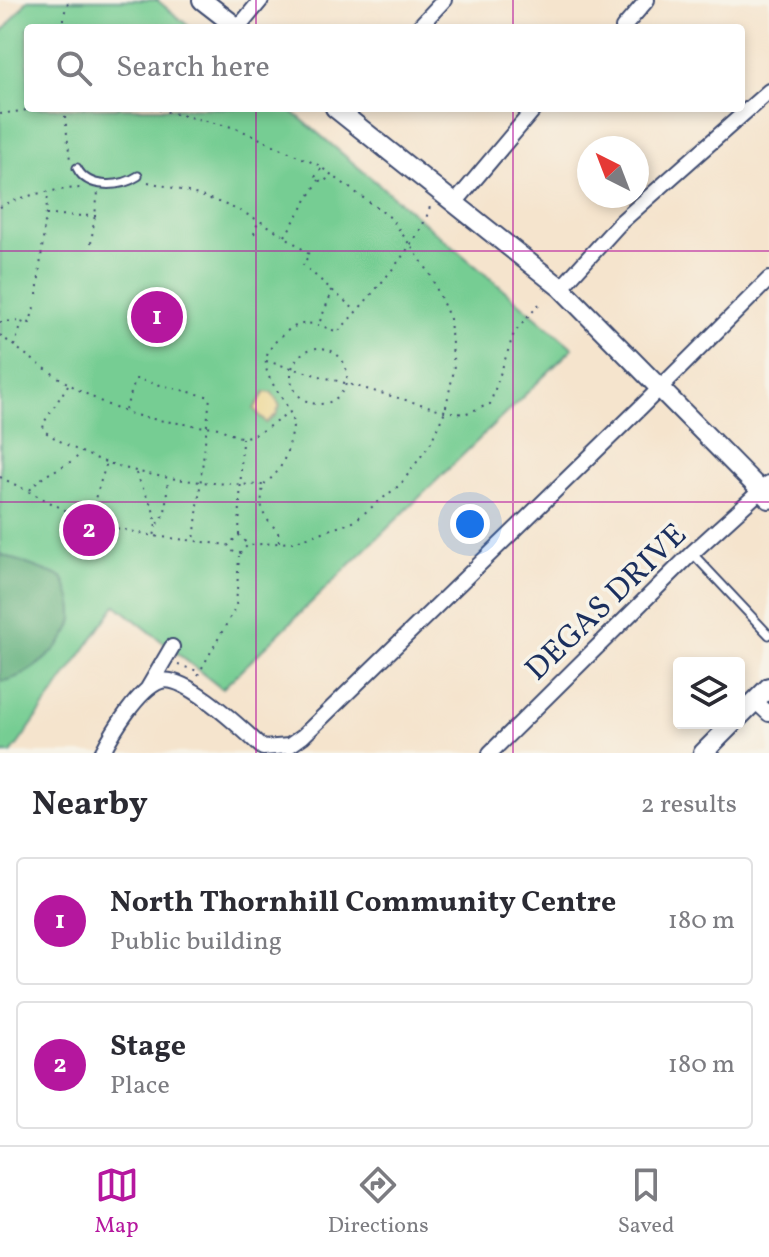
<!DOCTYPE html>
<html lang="en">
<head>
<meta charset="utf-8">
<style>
  :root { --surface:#fff; --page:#f7f7f7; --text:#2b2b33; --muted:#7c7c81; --line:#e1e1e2; --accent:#b5179e }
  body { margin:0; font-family:Vollkorn,serif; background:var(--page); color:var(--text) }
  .controls { position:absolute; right:24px; bottom:24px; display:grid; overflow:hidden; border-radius:8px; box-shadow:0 4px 12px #0003 }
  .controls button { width:72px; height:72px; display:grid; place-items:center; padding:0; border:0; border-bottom:2px solid var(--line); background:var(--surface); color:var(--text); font:40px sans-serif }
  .compass { position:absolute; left:577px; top:136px; width:72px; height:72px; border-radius:50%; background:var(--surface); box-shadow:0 4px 12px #0003; rotate:318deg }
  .you { position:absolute; left:470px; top:524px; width:28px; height:28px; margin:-20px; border:6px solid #fff; border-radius:50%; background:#1a73e8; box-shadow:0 0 0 12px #1a73e833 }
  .badge { display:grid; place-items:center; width:52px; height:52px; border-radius:50%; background:var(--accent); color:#fff; font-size:26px; font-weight:700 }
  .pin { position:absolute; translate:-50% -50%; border:4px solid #fff; box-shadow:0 2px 8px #0006 }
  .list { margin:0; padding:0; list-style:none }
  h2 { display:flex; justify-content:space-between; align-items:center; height:104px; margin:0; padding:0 32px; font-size:34px }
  h2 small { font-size:26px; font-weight:400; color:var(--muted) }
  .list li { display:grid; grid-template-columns:52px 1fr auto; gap:24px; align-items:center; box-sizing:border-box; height:128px; margin:0 16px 16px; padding:0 16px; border:2px solid var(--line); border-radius:8px }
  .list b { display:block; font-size:30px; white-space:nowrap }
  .list p { margin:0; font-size:26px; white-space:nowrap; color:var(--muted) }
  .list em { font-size:26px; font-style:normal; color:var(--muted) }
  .icon { flex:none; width:44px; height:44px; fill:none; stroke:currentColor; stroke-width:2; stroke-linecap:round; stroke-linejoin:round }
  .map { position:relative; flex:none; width:769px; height:753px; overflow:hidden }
  .search { position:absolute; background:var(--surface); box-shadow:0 4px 12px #0003; left:24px; right:24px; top:24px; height:88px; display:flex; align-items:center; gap:20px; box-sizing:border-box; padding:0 28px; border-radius:8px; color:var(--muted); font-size:30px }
  .sheet { height:392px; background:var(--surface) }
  nav { display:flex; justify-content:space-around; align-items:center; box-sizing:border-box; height:112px; border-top:2px solid var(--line); background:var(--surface); font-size:22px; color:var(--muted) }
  nav a { display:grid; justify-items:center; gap:4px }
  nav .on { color:var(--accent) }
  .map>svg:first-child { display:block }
</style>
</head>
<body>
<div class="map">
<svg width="769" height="753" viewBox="0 0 769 753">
  <rect width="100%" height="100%" fill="#f7f3e8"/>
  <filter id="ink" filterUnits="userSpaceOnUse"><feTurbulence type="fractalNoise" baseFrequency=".0125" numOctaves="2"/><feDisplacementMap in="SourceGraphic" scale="16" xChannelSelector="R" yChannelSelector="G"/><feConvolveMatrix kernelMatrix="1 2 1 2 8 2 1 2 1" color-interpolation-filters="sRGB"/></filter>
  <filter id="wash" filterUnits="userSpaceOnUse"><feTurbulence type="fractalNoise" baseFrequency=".006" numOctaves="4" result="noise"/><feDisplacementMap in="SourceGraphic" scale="32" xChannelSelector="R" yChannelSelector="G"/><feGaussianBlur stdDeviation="1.8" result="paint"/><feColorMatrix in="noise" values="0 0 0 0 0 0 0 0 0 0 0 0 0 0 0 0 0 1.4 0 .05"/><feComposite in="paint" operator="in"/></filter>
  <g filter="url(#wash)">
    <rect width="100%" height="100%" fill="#f5e4cd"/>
    <path fill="#76cd93" stroke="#487e78" stroke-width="2" d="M 28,0 L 157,0 L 191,28 L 28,28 L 28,108 L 288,108 L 573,348 L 222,689 L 116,605 L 19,743 L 11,753 L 0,753 L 0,35 Z"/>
    <path fill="#60b07d" stroke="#3e706e" stroke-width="2" d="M 0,554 L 62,577 C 69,589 74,604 73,619 C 69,644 25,681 0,681 Z"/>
    <path fill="#eeda9e" stroke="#84847e" stroke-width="2" d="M 265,392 L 272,393 L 280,406 L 276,415 L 266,423 L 254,409 Z"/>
  </g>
  <g filter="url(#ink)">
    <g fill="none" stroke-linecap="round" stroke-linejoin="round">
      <g stroke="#3c4a6f" stroke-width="11">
        <path id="lane" d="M 77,168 C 88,190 121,187 138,176
          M 692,553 L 769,635"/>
      </g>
      <g stroke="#3c4a6f" stroke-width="18">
        <path id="street" d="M 238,28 L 261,0
          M 418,28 L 444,0
          M 623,28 L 647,0
          M 454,204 L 535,108
          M 561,288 L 621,222 L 769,91
          M 148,688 L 172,647
          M 755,701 L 769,714
          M 102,753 C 112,733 139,688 161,681 C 186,674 244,731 263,748 L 289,746 L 303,736 L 641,407 L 769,279
          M 490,753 L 692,553 L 769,483"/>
      </g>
      <g stroke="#3c4a6f" stroke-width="22">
        <path id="secondary" d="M 202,0 L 238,28
          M 335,108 L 561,288 L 769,499
          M 739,717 L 769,687
          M 703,753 L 733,723"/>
      </g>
      <path stroke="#3c4a6f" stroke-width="2" stroke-dasharray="2 6" stroke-linecap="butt" d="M 64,28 L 64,14 L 69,0
        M 64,108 L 70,160
        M 151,108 L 236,128 L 318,165 L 391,218 L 429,272 L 450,319 L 454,370 L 445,411 L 430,444 L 401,484 L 353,522 L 293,542 L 248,545
        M 0,114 L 42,108
        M 321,169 L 315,177 L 324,183 L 329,176
        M 148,182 C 212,196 259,214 310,255 L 302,264 L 355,310
        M 0,207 C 22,195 56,189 81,188
        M 46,215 L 96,216
        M 254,234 L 258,222
        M 285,236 L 319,180
        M 91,243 L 98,193
        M 37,295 L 48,194
        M 320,321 L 332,292 L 328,288
        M 0,322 L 21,321
        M 0,335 C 36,363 73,390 115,408 C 143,420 175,422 205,427 C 219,424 229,436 242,437 C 257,437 276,421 288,414
        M 14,346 L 23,321 L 30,323 L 34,307
        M291 376a28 28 0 1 1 56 0a28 28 0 1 1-56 0Z
        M 266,361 L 445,411 L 464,414 L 490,404 L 514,333 L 541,302
        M 68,385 L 43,424 L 44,431 C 109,475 186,484 263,485
        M 125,410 L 136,379 L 210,397 L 194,541
        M 136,473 C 144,495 161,512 154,536
        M 0,477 L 67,511 L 111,527 L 154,536 L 228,545 L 232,551 L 239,554 L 248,545 L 239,535 L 228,545
        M 30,490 C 46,470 65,469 82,453
        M 88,520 L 107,462
        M 158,524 L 165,513 L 168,480
        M 239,535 L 242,438
        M 279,542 L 278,531 C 260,514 260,509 263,485 C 268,481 273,477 277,472 C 284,464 293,436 293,425 C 290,390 238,370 286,332 C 305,317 318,325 338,332 C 363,304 423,240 430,206
        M 178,665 L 198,671
        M 198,675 L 236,607 L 239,556"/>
      <use href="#lane" stroke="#fff" stroke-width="7"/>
      <use href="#street" stroke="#fff" stroke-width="14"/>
      <use href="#secondary" stroke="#fff" stroke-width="18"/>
    </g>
  </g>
  <path fill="none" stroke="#b5179e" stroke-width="2" stroke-opacity="0.55" d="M 256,0 L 256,28M 513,0 L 513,28M 256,108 L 256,753M 513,108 L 513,753M 0,251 L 769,251M 0,502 L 769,502"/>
  <g text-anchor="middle" stroke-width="7" stroke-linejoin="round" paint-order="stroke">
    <g font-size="32" fill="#1b2f5e" stroke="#f7f3e8">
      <text transform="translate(605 601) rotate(-44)" y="11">DEGAS DRIVE</text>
    </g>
  </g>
</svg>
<div class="controls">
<button><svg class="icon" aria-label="layers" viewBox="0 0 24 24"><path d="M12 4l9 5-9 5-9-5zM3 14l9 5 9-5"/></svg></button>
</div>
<svg class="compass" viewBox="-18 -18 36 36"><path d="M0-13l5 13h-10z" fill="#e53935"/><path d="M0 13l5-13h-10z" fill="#7c7c81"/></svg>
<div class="you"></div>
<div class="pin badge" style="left:157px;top:317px">1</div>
<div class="pin badge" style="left:89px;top:530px">2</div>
<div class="search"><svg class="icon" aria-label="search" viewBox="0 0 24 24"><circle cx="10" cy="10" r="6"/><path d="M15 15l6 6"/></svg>Search here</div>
</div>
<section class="sheet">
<h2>Nearby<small>2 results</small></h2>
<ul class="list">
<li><span class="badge">1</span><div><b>North Thornhill Community Centre</b><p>Public building</p></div><em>180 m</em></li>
<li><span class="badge">2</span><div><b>Stage</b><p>Place</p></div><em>180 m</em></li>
</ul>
</section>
<nav>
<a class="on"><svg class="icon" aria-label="map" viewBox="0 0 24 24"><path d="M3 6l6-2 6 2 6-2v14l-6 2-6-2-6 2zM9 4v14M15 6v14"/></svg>Map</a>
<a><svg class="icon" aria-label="directions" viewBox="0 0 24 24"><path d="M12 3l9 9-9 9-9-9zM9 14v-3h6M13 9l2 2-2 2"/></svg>Directions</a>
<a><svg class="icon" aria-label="saved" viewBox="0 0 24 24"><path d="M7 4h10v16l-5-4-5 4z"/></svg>Saved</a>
</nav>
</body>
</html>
